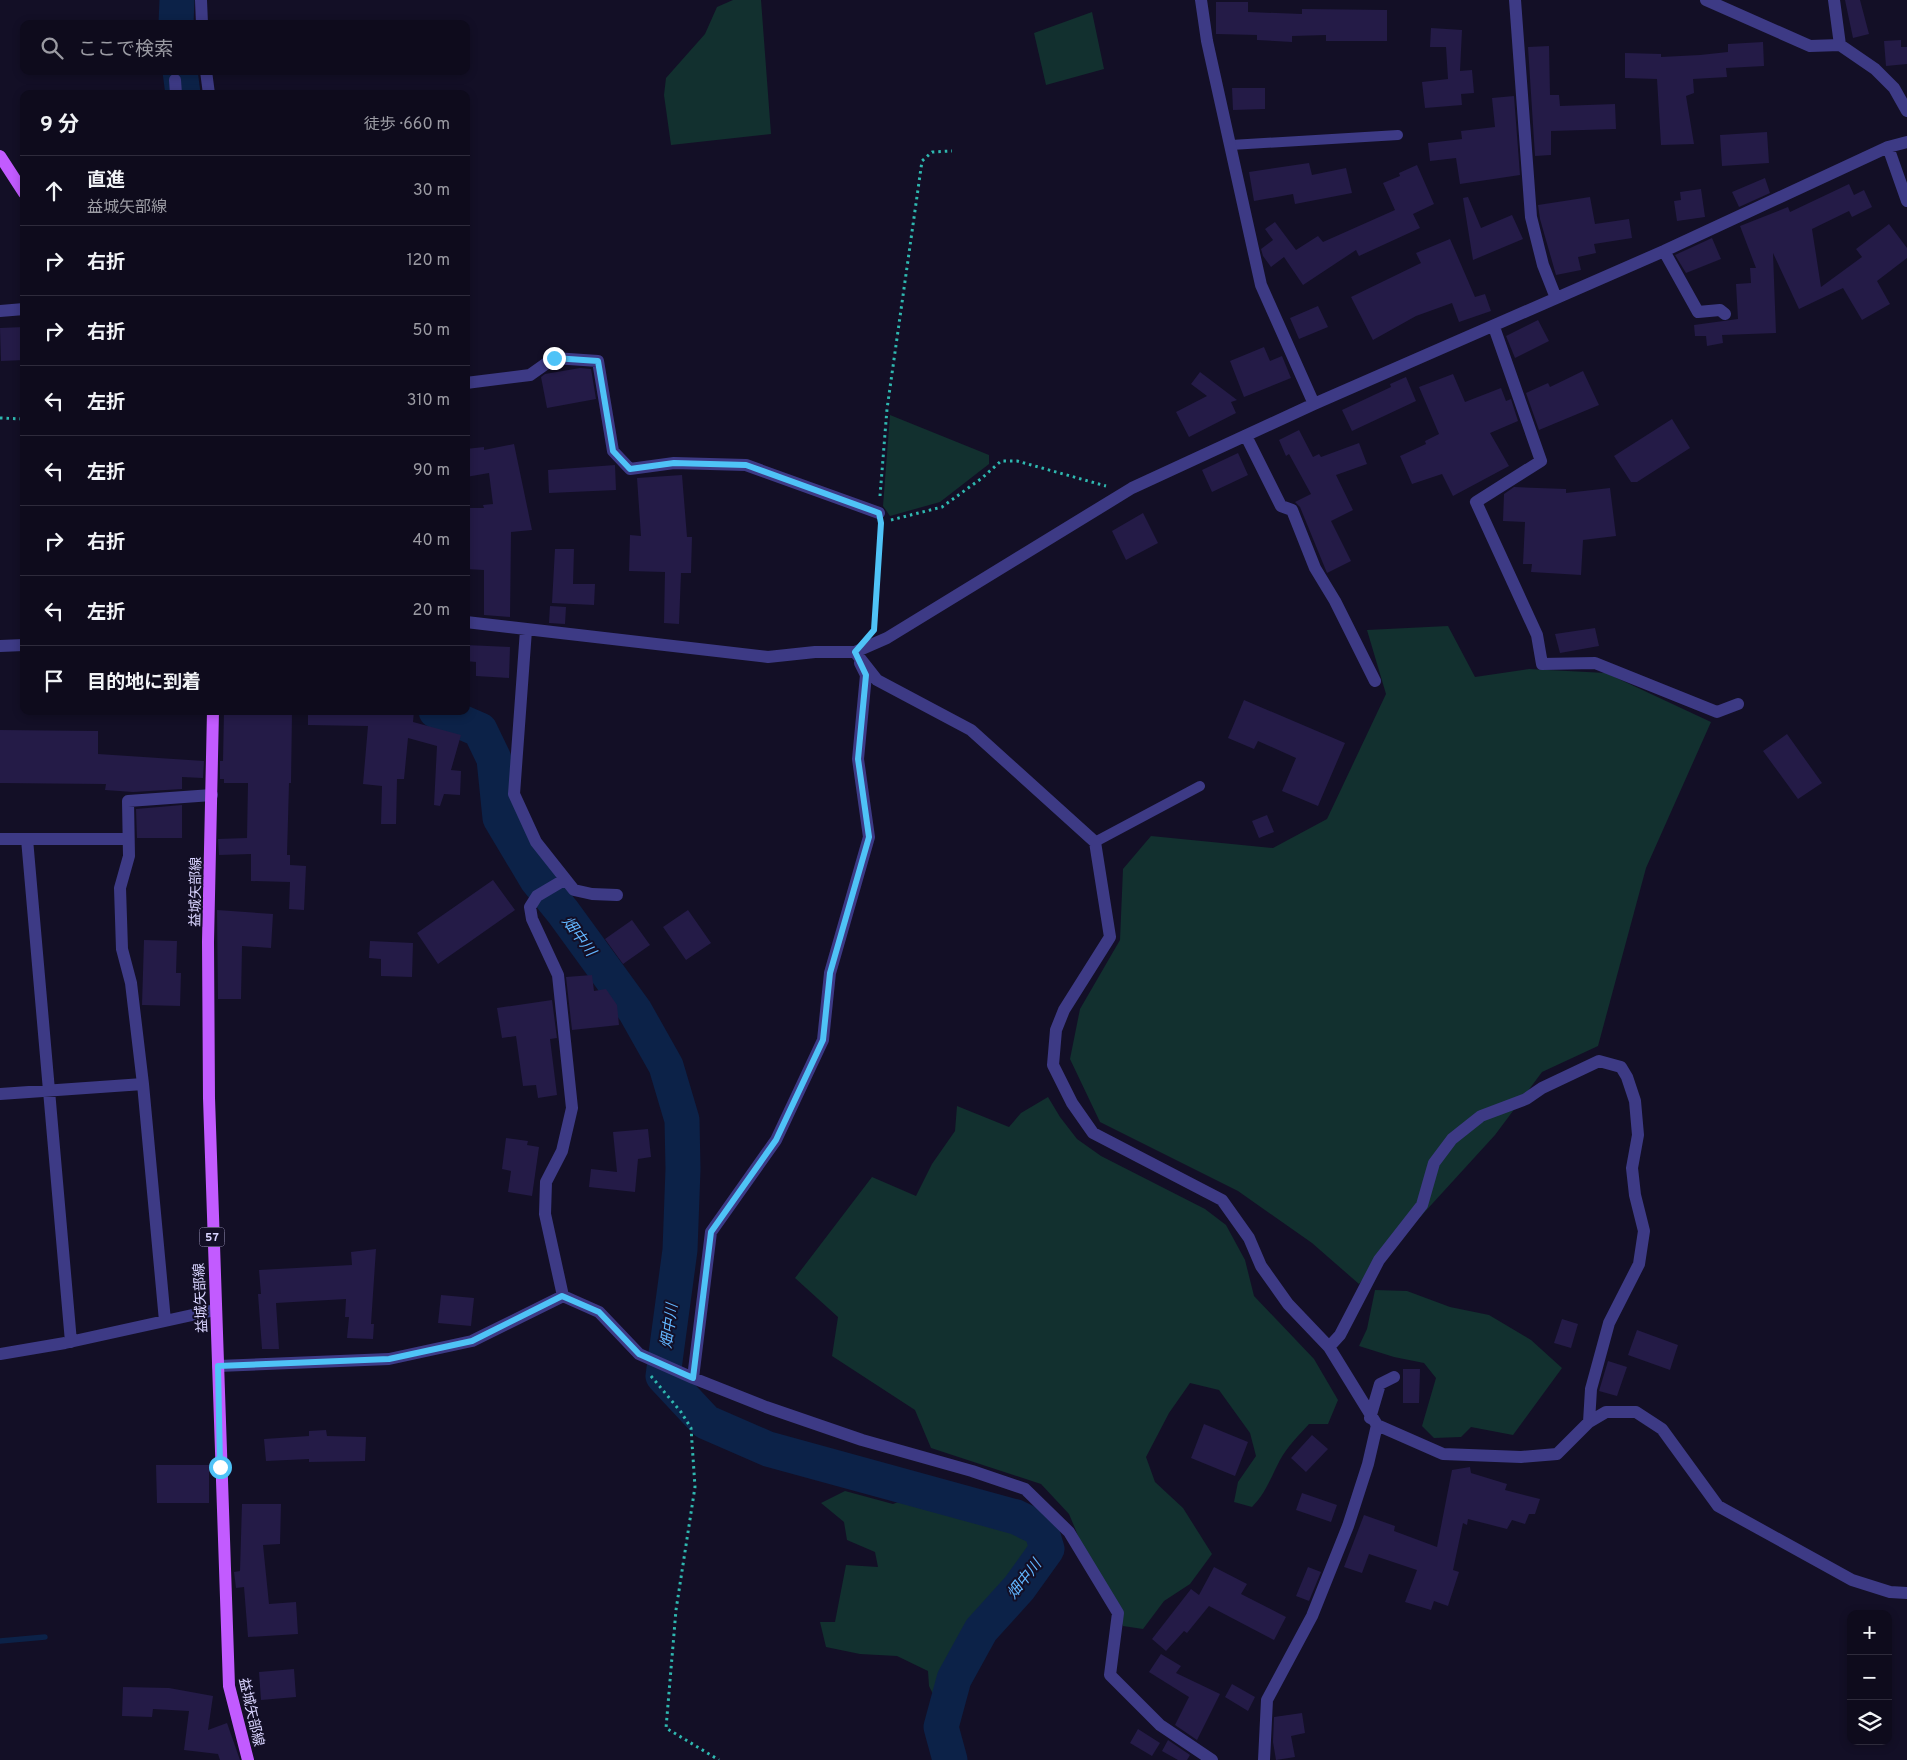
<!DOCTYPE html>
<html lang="ja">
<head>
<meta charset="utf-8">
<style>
  :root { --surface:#0e0b1c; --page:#1c1929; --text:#f1f3f6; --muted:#9b9ba3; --line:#2e2b3b }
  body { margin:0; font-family:Overpass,"Noto Sans JP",sans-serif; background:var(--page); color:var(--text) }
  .controls { position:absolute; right:15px; bottom:15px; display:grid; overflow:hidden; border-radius:10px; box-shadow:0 2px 8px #0003 }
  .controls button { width:45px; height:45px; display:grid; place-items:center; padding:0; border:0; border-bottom:1px solid var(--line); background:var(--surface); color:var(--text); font:25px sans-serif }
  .stop { position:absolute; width:15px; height:15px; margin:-11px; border:4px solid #4fc3f7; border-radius:50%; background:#fff }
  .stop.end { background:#4fc3f7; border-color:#fff; box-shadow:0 1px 5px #0008 }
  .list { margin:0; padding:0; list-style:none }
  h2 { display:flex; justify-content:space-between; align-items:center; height:65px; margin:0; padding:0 20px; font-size:21px }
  h2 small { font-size:16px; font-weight:400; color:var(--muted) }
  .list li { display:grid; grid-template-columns:32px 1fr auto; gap:15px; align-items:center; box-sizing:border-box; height:70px; padding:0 20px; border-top:1px solid var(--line) }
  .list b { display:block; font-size:19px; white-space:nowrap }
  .list p { margin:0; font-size:16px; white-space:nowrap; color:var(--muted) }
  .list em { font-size:16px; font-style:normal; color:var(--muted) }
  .icon { flex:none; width:28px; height:28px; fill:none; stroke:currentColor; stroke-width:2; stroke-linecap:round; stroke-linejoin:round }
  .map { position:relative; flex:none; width:1907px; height:1760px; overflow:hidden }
  .search { position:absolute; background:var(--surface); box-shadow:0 2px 8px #0003; left:20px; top:20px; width:450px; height:55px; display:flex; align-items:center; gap:12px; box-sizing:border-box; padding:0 18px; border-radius:10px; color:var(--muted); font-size:19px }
  .panel { position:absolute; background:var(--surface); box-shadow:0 2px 8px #0003; left:20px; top:90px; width:450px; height:625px; border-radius:10px }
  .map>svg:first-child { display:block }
</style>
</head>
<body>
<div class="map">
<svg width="1907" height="1760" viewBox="0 0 1907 1760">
  <rect width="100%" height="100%" fill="#130f26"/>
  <path fill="#12302f" d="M 733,0 L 761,0 L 771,134 L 671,145 L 664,95 L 666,78 L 705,34 L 717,7 Z
    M 1092,12 L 1104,69 L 1046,85 L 1034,33 Z
    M 890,415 L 989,455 L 989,464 L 940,502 L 890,516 L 883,506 Z
    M 1448,626 L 1475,677 L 1529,669 L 1606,673 L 1711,722 L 1646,868 L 1598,1046 L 1542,1072 L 1495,1135 L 1359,1284 L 1312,1243 L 1238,1191 L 1100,1122 L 1070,1059 L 1080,1009 L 1120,940 L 1123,869 L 1151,836 L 1273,848 L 1327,819 L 1386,694 L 1367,630 Z
    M 1048,1097 L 1060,1117 L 1077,1139 L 1101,1156 L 1205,1209 L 1226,1225 L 1245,1260 L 1254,1296 L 1314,1359 L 1338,1400 L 1328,1424 L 1309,1424 C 1299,1435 1287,1447 1280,1460 C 1271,1477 1266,1493 1252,1507 L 1234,1502 L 1238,1482 L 1256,1456 L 1250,1433 L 1219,1390 L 1190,1383 L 1169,1413 L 1146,1457 L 1155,1482 L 1183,1508 L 1212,1554 L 1190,1584 L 1164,1601 L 1143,1629 L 1123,1626 L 1114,1600 L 1082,1545 L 1069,1514 L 1041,1484 L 931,1448 L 915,1410 L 832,1356 L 838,1317 L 795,1278 L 872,1177 L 916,1196 L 932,1164 L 955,1131 L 957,1106 L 1009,1127 L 1021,1113 Z
    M 1375,1290 L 1407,1291 L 1450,1307 L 1489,1315 L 1531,1340 L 1562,1368 L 1513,1435 L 1471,1427 L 1461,1437 L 1434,1438 L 1422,1426 L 1436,1378 L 1424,1363 L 1394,1357 L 1359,1346 L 1367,1329 Z
    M 845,1491 L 893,1504 L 915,1496 L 1015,1522 L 1036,1532 L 1039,1549 C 1012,1585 973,1625 952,1664 C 946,1675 945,1690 935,1698 L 929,1686 L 928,1671 L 897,1656 L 860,1654 L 826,1647 L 820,1622 L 835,1622 L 846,1565 L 878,1567 L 875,1552 L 847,1540 L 844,1522 L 821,1503 Z"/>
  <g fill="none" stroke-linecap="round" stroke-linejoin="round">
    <path stroke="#0c2248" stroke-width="5.5" d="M 0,1641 L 45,1637"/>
    <path stroke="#0c2248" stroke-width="35" d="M 176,24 L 177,0
      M 180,71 L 183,94
      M 436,711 L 480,730 L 494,759 L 500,818 L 537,880 L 563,912 L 635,1011 L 666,1066 L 682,1120 L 683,1169 L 680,1250 L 663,1376 L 706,1422 L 768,1449 L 1016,1517 L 1041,1529 L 1047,1549 L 1019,1588 L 981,1630 L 954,1679 L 941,1727 L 950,1760"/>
  </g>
  <path fill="#241b47" d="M 1845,0 L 1860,0 L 1869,34 L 1853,38 Z
    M 1216,2 L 1248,2 L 1248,12 L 1302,14 L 1302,9 L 1387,10 L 1387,41 L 1326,41 L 1326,35 L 1292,36 L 1292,42 L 1257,40 L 1257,35 L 1216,34 Z
    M 1431,28 L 1462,30 L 1460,71 L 1472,70 L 1474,93 L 1461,94 L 1462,105 L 1425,108 L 1422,82 L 1448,79 L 1446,47 L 1430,47 Z
    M 1901,40 L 1901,47 L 1907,47 L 1907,64 L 1886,66 L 1884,41 Z
    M 1763,42 L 1764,66 L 1726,68 L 1727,77 L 1693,79 L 1694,93 L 1686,96 L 1694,144 L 1661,145 L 1657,79 L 1625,78 L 1625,53 L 1661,54 L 1661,57 L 1700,55 L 1728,52 L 1728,44 Z
    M 1549,46 L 1550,95 L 1559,95 L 1560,106 L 1615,104 L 1616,129 L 1551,131 L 1551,155 L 1535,156 L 1528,47 Z
    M 1232,88 L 1265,88 L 1265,109 L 1233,110 Z
    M 1514,96 L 1520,175 L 1460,184 L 1456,158 L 1430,161 L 1428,143 L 1462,139 L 1461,131 L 1495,127 L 1492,98 Z
    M 1767,132 L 1769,163 L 1722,166 L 1720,135 Z
    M 1309,163 L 1312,175 L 1346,168 L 1352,193 L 1295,204 L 1293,194 L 1254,201 L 1249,172 Z
    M 1417,165 L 1434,204 L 1413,214 L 1420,228 L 1359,256 L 1356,250 L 1303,285 L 1284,257 L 1271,267 L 1263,256 L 1261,249 L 1273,240 L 1265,229 L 1275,222 L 1296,250 L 1318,236 L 1323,242 L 1395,210 L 1383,183 L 1400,176 L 1399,173 Z
    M 1765,178 L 1770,193 L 1739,207 L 1732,192 Z
    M 1849,184 L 1854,195 L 1864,190 L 1872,207 L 1852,217 L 1849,211 L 1812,229 L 1821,287 L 1862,257 L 1856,249 L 1889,224 L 1907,248 L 1907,258 L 1877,281 L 1890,304 L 1862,320 L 1843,288 L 1799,309 L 1773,253 L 1776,333 L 1722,335 L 1723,343 L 1707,346 L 1706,336 L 1695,336 L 1694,325 L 1738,319 L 1736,284 L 1751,283 L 1750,268 L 1756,268 L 1740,226 L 1788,207 L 1790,212 Z
    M 1701,189 L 1705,217 L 1677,221 L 1674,201 L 1681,200 L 1680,192 Z
    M 1468,197 L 1481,228 L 1512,215 L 1523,239 L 1473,260 L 1463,198 Z
    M 1590,197 L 1595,224 L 1629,219 L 1632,238 L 1594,244 L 1596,253 L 1578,257 L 1581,270 L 1556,275 L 1540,219 L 1538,205 Z
    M 1712,238 L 1721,259 L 1686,273 L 1675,255 Z
    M 1450,239 L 1475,297 L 1485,294 L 1491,311 L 1459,322 L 1452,303 L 1416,316 L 1373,340 L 1351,297 L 1421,263 L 1416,253 Z
    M 1318,306 L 1328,327 L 1299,339 L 1290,318 Z
    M 1538,320 L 1549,341 L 1515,358 L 1506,336 Z
    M 24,327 L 24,360 L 1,361 L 0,328 Z
    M 1264,347 L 1270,361 L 1282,356 L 1291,378 L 1244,397 L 1230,361 Z
    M 580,368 L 591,369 L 596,399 L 547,408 L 541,377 L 545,374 Z
    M 1583,371 L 1599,405 L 1539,430 L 1526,393 L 1548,383 L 1550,387 Z
    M 1200,372 L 1237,400 L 1231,402 L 1236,413 L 1189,437 L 1176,412 L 1207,396 L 1191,384 Z
    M 1453,374 L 1465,402 L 1501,388 L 1506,401 L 1511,399 L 1518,421 L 1490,433 L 1509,466 L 1453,496 L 1442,474 L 1412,484 L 1400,456 L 1426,444 L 1425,441 L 1439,434 L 1419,387 Z
    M 1406,377 L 1416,401 L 1352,431 L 1342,410 L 1391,387 L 1390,384 Z
    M 1672,419 L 1690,448 L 1637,482 L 1631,482 L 1614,456 Z
    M 1299,430 L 1313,457 L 1319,454 L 1321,457 L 1359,443 L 1367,464 L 1336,475 L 1353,510 L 1331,521 L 1351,561 L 1327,573 L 1300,507 L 1295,502 L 1311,494 L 1289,454 L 1286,456 L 1279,440 Z
    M 514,444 L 532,530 L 511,532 L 510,617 L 484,615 L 484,570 L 466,569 L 466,508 L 484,508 L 483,505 L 493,504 L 489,473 L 466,477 L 466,449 L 484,447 L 484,450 Z
    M 1238,453 L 1248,475 L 1212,492 L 1202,470 Z
    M 615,465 L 616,490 L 549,493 L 548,470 Z
    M 682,475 L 687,537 L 692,537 L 691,573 L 681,573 L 679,624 L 664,623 L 665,572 L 629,571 L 630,535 L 641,536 L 637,478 Z
    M 1514,487 L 1566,489 L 1566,493 L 1610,488 L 1616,536 L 1583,540 L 1581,575 L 1531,572 L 1532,564 L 1523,564 L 1525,522 L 1503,521 L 1504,494 Z
    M 1143,513 L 1158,543 L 1126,560 L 1112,531 Z
    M 555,549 L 574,549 L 573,584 L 595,584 L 594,605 L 552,603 Z
    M 550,606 L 566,607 L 565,624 L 549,623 Z
    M 1595,628 L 1599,646 L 1560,653 L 1555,634 Z
    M 466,645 L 510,647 L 509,678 L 476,676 L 476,662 L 466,661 Z
    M 1244,700 L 1345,743 L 1318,806 L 1282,791 L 1296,758 L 1258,741 L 1254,749 L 1228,738 Z
    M 224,711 L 292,712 L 291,783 L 289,783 L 287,855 L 290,855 L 290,865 L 306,866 L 304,910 L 289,909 L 290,882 L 251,881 L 251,854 L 219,855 L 218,839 L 247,838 L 248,783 L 224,783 L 224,779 L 220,779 L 220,761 L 223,761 Z
    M 308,711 L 414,711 L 413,722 L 461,735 L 451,770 L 461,771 L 460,795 L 444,794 L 440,806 L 434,805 L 437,746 L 408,738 L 404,779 L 397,779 L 396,824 L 381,824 L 382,786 L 363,784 L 368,726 L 308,725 Z
    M 0,730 L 98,731 L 98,754 L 204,761 L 203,778 L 182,777 L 182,789 L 133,792 L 105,790 L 106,784 L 0,783 Z
    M 1787,734 L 1822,783 L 1798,799 L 1763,751 Z
    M 182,805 L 182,838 L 137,838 L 136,809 Z
    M 1267,815 L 1274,832 L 1259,838 L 1252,821 Z
    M 493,880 L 515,910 L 438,964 L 417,933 Z
    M 217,910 L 273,914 L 271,948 L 242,946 L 241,999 L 218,999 Z
    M 688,910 L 711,943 L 686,960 L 663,927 Z
    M 632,920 L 650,945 L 623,964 L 605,939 Z
    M 144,940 L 177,941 L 176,973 L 181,973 L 180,1006 L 142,1005 Z
    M 370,941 L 413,943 L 412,977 L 381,976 L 381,959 L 369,958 Z
    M 592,975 L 594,991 L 606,989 L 617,1005 L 619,1025 L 572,1030 L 566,977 Z
    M 552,1000 L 557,1038 L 550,1039 L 557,1095 L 538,1098 L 536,1085 L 523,1086 L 516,1036 L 502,1038 L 497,1008 Z
    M 648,1129 L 651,1157 L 638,1159 L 635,1192 L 589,1187 L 591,1169 L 617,1172 L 613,1132 Z
    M 506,1138 L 528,1141 L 527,1145 L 539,1147 L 532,1196 L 508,1192 L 511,1171 L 502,1169 Z
    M 376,1249 L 371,1324 L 374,1324 L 373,1339 L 347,1338 L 349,1317 L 345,1317 L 346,1299 L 276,1303 L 279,1349 L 262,1349 L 258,1294 L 261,1294 L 259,1270 L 352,1265 L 351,1252 Z
    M 441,1295 L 474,1298 L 471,1326 L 438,1323 Z
    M 1562,1319 L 1578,1324 L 1571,1348 L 1554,1343 Z
    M 1637,1330 L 1678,1345 L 1670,1370 L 1628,1355 Z
    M 1608,1361 L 1627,1367 L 1617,1396 L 1599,1391 Z
    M 1403,1369 L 1420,1369 L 1419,1403 L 1403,1403 Z
    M 1204,1424 L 1248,1442 L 1235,1476 L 1191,1458 Z
    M 326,1430 L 327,1436 L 366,1437 L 365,1461 L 309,1462 L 309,1459 L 266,1461 L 264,1439 L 309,1436 L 309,1431 Z
    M 1312,1435 L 1328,1449 L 1306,1472 L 1291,1458 Z
    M 156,1465 L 209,1465 L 209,1503 L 157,1503 Z
    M 1470,1467 L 1471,1473 L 1507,1484 L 1505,1490 L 1540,1499 L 1535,1514 L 1529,1514 L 1525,1524 L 1512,1520 L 1507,1529 L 1468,1519 L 1467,1525 L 1463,1523 L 1453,1570 L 1459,1572 L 1448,1606 L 1434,1601 L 1431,1610 L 1405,1602 L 1417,1570 L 1369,1554 L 1362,1573 L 1344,1567 L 1364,1515 L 1395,1526 L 1394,1531 L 1437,1547 L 1452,1470 Z
    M 1302,1493 L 1337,1505 L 1331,1522 L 1296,1510 Z
    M 242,1504 L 281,1504 L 280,1544 L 263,1545 L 269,1604 L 296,1602 L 298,1634 L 248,1637 L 244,1587 L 236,1588 L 234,1572 L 240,1571 Z
    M 1214,1567 L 1247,1584 L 1241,1594 L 1286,1617 L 1274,1640 L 1209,1606 L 1187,1633 L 1184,1631 L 1166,1651 L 1152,1639 L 1191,1589 L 1199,1595 Z
    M 1308,1567 L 1321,1572 L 1309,1601 L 1296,1596 Z
    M 1161,1654 L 1181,1666 L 1176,1673 L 1220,1694 L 1197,1740 L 1175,1725 L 1189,1697 L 1149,1672 Z
    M 294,1669 L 296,1697 L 261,1700 L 259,1672 Z
    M 1232,1684 L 1255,1697 L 1248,1711 L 1225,1697 Z
    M 123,1687 L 169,1688 L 213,1696 L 208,1730 L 227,1723 L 240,1760 L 220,1760 L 218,1754 L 184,1750 L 189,1711 L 153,1709 L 152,1717 L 122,1716 Z
    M 1302,1713 L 1305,1733 L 1291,1736 L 1295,1757 L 1276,1760 L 1273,1742 L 1274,1717 Z
    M 1138,1729 L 1160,1743 L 1152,1756 L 1130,1743 Z
    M 1168,1740 L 1190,1755 L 1187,1760 L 1178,1760 L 1162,1751 Z"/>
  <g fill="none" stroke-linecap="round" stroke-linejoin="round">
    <path stroke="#2fb8b0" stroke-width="3" stroke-dasharray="2.5 4" stroke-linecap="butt" d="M 0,418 L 24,419
      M 880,496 L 887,409 L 922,161 L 932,152 L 952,151
      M 891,520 L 942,507 L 982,478 L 1001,461 L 1017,461 L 1106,486
      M 874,626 L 881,527
      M 651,1376 L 681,1412 L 691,1428 L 695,1487 L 676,1610 L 666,1728 L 719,1760"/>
    <path stroke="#3d3a85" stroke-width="10" d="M 1231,145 L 1398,135
      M 1095,842 L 1200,786"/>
    <path stroke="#3d3a85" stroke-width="12" d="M 201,0 L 202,24
      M 1201,0 L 1207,41 L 1261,285 L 1314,404
      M 1515,0 L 1531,217 L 1543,265 L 1556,298
      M 1706,0 L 1810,46 L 1840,45 L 1875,69 L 1894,88 L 1907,111
      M 1834,0 L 1840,45
      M 206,71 L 209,94
      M 175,80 L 176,94
      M 1888,147 L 1907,201
      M 1664,251 L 1698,312 L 1720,310 L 1725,314
      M 0,311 L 24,309
      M 1494,327 L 1541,461 L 1476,502 L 1537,635 L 1542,664 L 1595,663 L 1717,712 L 1738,704
      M 466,383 L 530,375 L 554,358 L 598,361 L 613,451 L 630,469 L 674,463 L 746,465 L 879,513
      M 1246,436 L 1281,506 L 1292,510 L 1315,568 L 1335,601 L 1375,681
      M 466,622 L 768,657 L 815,652 L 855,652 L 887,638 L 1132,488 L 1314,404 L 1664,251 L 1888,147 L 1907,142
      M 526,630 L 514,794 L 536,842 L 574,890 L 592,894 L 617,895
      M 855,652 L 877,680 L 971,730 L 1095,842 L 1110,937 L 1064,1010 L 1056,1030 L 1053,1065 L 1072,1103 L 1093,1133 L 1222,1200 L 1249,1238 L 1261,1266 L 1288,1304 L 1329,1347 L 1377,1425 L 1443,1454 L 1521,1457 L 1557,1454 L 1589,1422 L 1606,1412 L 1636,1412 L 1662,1429 L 1718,1506 L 1852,1580 L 1890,1592 L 1907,1593
      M 0,839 L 128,839
      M 27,839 L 71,1342
      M 0,1094 L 143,1084
      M 563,1296 L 545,1214 L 546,1182 L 562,1151 L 572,1108 L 558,975 L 532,919 L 530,907 L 537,896 L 564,880
      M 165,1321 L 143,1084 L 131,983 L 122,949 L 120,888 L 129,856 L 128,801 L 212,795
      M 1329,1347 L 1340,1335 L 1379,1260 L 1422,1205 L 1434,1163 L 1452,1139 L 1481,1116 L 1526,1099 L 1542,1088 L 1599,1061 L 1621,1067 L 1627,1077 L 1635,1101 L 1638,1135 L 1632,1168 L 1635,1195 L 1644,1231 L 1639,1264 L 1609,1323 L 1591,1389 L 1589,1422
      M 0,1354 L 65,1343 L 215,1310
      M 218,1366 L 389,1359 L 472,1341 L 563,1296 L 599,1312 L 639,1354 L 693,1378 L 766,1407 L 862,1440 L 972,1471 L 1025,1489 L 1069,1532 L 1118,1613 L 1110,1675 L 1160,1725 L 1212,1760
      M 693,1378 L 711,1232 L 776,1140 L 823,1040 L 830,973 L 869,837 L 858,759 L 866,675 L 860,663
      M 1370,1418 L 1380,1384 L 1394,1377
      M 1264,1760 L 1267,1700 L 1312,1616 L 1348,1526 L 1368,1464 L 1377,1425"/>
    <path stroke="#3d3a85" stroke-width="12" d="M 0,646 L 24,645"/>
    <path stroke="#c25bff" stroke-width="12" d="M 0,156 L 24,193
      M 213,711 L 208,942 L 209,1098 L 229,1686 L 248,1760"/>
  </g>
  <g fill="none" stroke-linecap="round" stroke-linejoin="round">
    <path stroke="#4fc3f7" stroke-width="6" d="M 220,1467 L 218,1366 L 389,1359 L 472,1341 L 562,1296 L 599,1312 L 639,1354 L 693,1378 L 711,1232 L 776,1140 L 823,1040 L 830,973 L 869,837 L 858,759 L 866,675 L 855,652 L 874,630 L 881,523 L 879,513 L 746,465 L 674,463 L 630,469 L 613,451 L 598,361 L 554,358"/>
  </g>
  <g text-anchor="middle" stroke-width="4" stroke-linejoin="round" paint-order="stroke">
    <rect fill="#130f26" stroke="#9e99be" stroke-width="1" x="199.5" y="1227.5" width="25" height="19" rx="4"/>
    <g font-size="12" font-weight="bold" fill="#d9d4ff">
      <text x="212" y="1241">57</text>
    </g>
    <g font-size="14" fill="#d9d4ff" stroke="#130f26">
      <text transform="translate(195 892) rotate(-89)" y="5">益城矢部線</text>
      <text transform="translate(200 1298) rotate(-93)" y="5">益城矢部線</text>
      <text transform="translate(252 1712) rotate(77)" y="5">益城矢部線</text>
    </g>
    <g font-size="15" font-style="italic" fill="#62b6ff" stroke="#130f26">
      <text transform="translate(579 936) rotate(53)" y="5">畑中川</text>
      <text transform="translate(669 1326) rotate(-82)" y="5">畑中川</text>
      <text transform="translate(1024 1579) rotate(-52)" y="5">畑中川</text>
    </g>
  </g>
</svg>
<div class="controls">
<button>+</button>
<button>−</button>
<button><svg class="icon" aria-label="layers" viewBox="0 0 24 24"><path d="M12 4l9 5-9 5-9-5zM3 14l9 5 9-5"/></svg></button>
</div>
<div class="stop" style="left:220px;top:1467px"></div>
<div class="stop end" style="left:554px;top:358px"></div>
<div class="search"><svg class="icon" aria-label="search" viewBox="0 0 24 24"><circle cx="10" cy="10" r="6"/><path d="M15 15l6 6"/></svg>ここで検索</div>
<section class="panel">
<h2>9 分<small>徒歩 · 660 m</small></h2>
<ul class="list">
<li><svg class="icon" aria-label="ahead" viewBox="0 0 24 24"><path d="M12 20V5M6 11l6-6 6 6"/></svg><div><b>直進</b><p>益城矢部線</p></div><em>30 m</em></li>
<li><svg class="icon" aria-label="right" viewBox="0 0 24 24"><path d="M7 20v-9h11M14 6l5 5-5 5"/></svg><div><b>右折</b></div><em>120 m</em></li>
<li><svg class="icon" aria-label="right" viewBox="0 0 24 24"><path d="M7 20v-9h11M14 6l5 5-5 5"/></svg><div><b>右折</b></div><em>50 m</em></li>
<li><svg class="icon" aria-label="left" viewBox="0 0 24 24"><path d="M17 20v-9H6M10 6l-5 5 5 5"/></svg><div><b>左折</b></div><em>310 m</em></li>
<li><svg class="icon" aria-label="left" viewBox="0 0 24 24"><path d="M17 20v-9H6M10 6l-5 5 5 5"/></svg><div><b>左折</b></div><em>90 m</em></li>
<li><svg class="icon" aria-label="right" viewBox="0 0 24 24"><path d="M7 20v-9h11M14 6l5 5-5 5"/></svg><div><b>右折</b></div><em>40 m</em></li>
<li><svg class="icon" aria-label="left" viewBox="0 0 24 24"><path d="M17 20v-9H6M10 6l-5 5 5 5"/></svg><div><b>左折</b></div><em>20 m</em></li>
<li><svg class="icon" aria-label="arrive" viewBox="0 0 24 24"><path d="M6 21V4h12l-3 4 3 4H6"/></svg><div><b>目的地に到着</b></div></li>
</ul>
</section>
</div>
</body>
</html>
